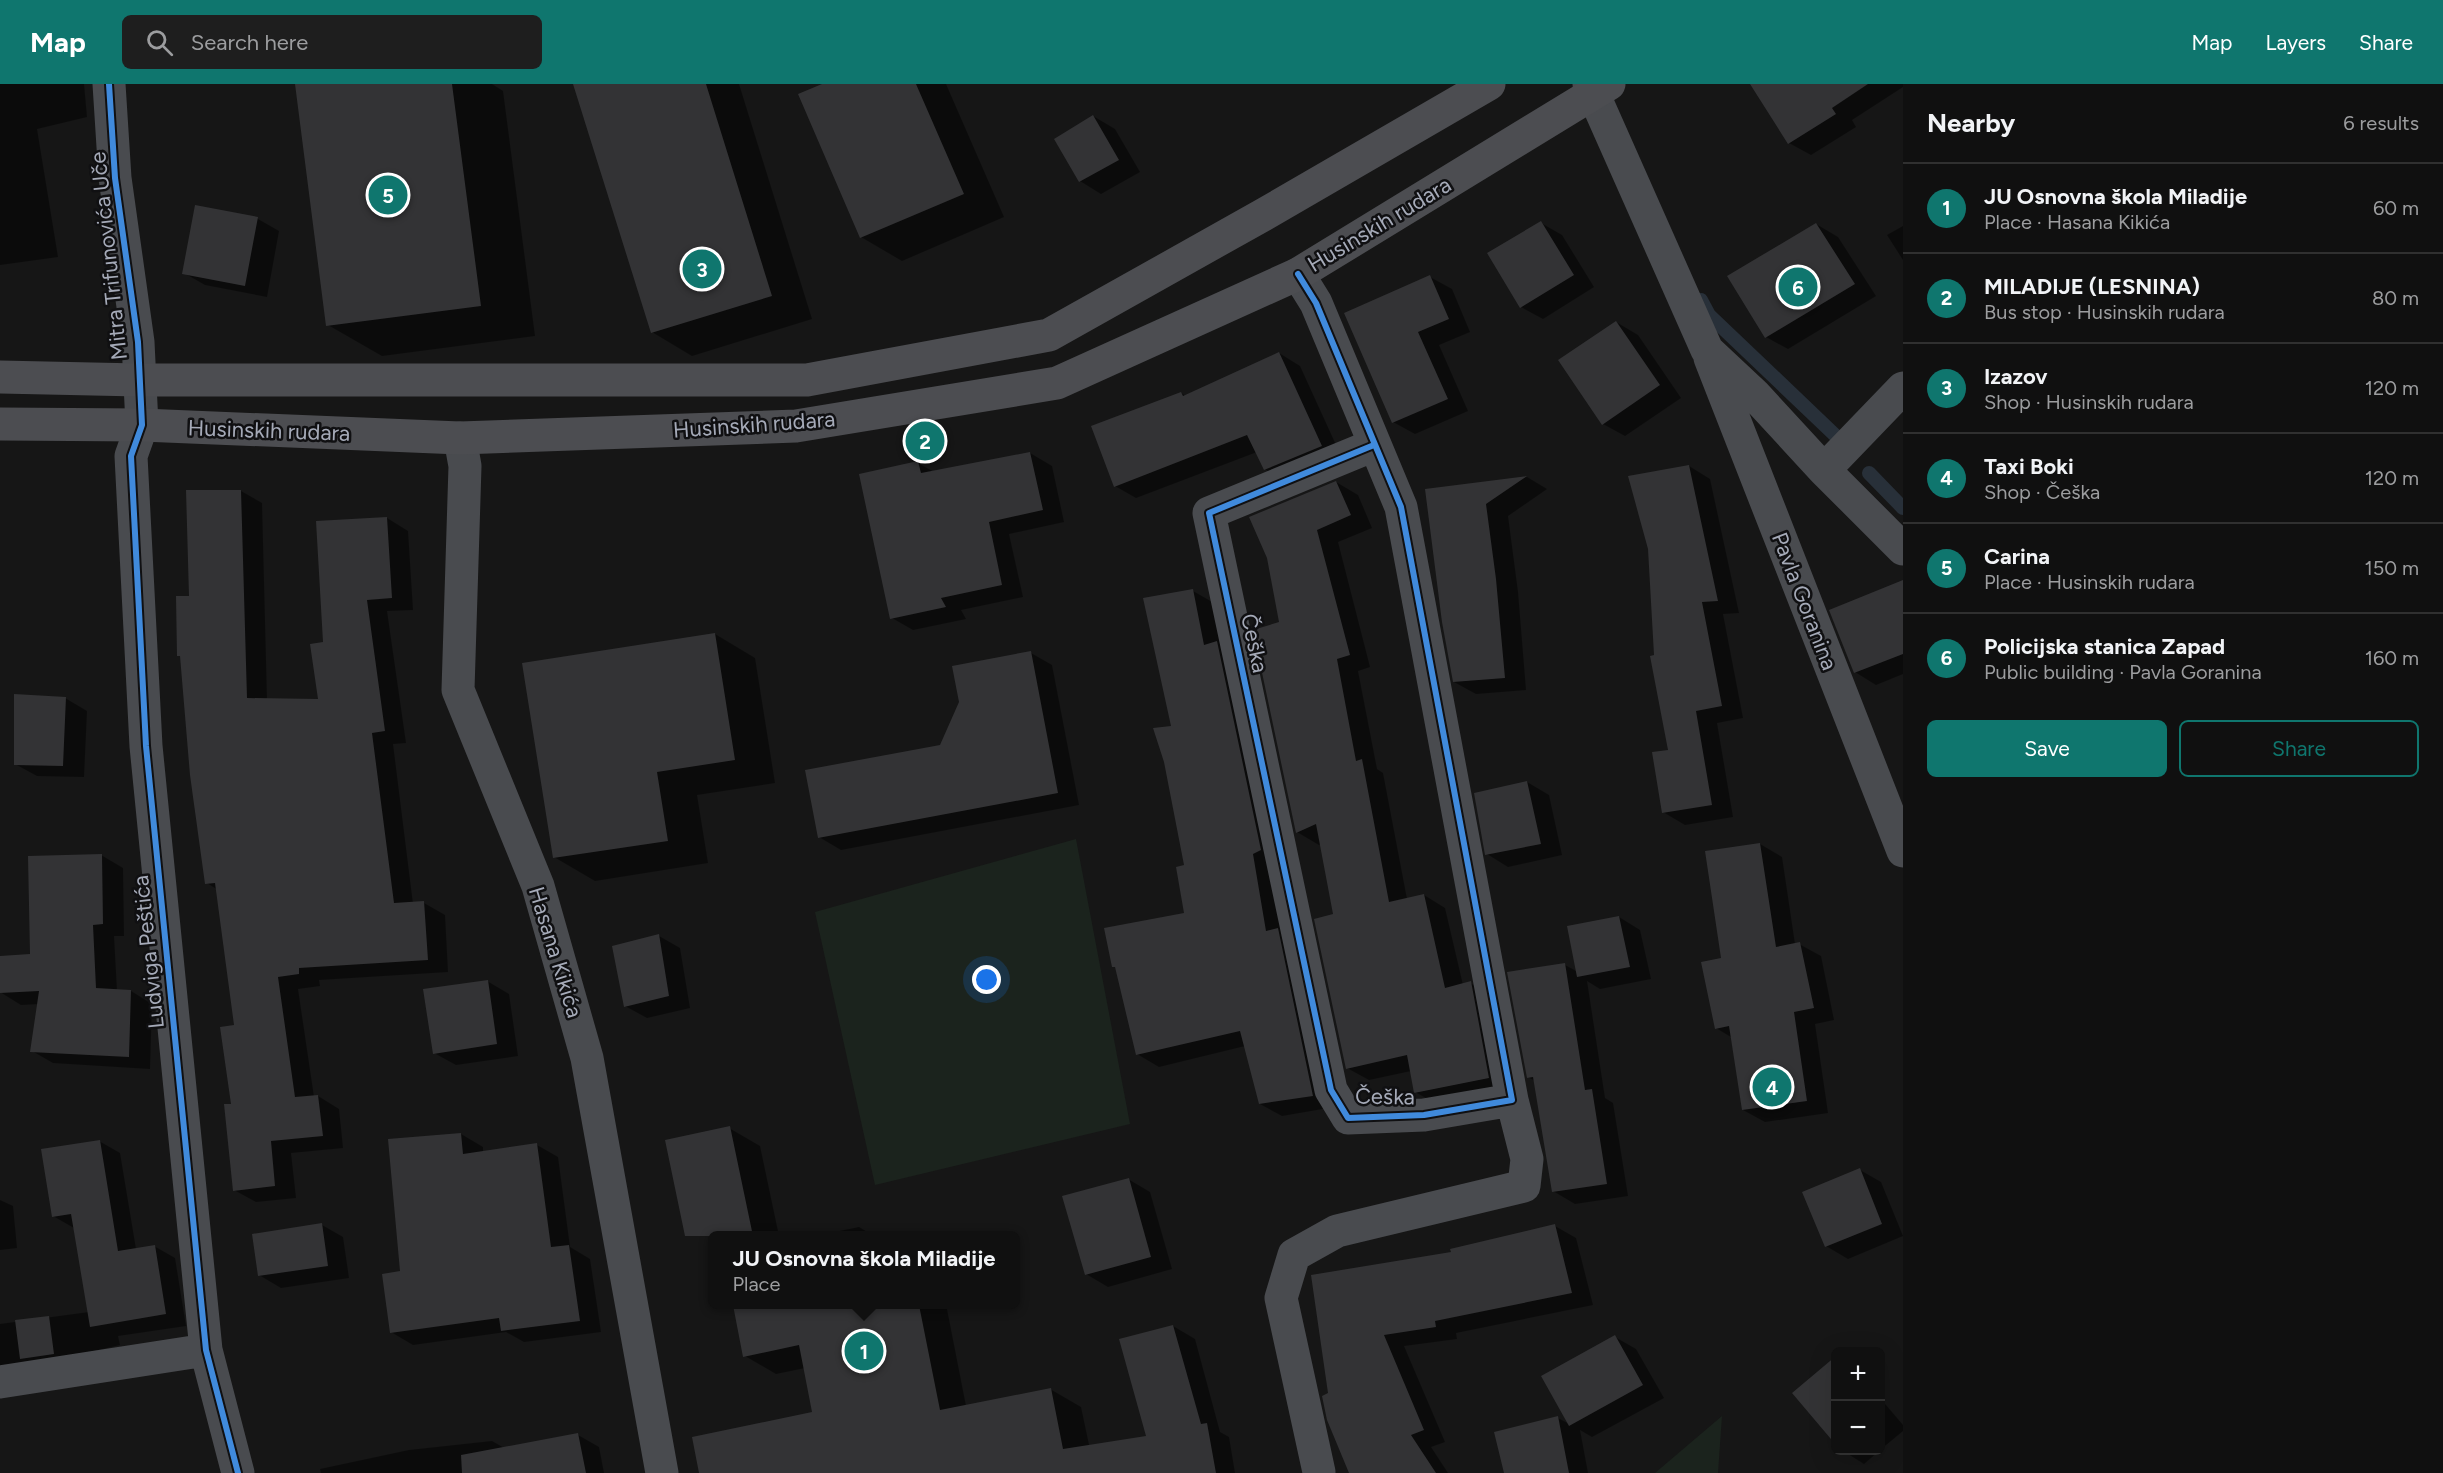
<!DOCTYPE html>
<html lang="en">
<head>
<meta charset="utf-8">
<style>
  :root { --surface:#101010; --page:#1e1e1e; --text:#f1f3f6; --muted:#9c9d9f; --line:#303030; --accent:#0f766e }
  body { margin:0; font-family:Figtree,sans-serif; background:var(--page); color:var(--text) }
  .controls { position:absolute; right:18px; bottom:18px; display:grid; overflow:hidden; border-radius:9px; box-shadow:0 6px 24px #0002 }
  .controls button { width:54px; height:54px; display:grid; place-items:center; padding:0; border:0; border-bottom:2px solid var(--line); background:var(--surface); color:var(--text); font:30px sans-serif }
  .you { position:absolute; left:987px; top:896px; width:21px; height:21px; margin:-15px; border:4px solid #fff; border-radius:50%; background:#1a73e8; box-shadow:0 0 0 9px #1a73e833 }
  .badge { display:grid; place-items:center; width:39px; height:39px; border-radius:50%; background:var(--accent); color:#fff; font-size:20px; font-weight:700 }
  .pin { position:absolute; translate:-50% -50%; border:3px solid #fff; box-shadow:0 2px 6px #0006 }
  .popup { position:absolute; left:708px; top:1147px; width:312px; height:78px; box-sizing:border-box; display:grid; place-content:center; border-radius:9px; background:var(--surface); filter:drop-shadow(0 2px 4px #0005); font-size:20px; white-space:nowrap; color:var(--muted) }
  .popup b { font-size:22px; color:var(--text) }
  .popup::after { content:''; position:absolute; left:50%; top:100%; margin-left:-12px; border:12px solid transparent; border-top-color:var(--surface) }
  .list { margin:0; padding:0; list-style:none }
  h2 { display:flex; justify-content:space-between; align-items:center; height:78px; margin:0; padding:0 24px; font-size:26px }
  h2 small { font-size:20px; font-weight:400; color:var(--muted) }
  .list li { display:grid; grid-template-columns:39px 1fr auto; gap:18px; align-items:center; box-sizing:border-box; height:90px; padding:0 24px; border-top:2px solid var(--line) }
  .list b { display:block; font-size:22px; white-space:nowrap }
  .list p { margin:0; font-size:20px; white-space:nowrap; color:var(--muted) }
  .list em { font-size:20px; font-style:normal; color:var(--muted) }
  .actions { display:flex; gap:12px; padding:18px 24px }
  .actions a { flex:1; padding:14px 0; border:2px solid var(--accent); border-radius:9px; text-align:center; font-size:21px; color:var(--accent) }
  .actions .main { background:var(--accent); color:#fff }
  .icon { flex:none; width:33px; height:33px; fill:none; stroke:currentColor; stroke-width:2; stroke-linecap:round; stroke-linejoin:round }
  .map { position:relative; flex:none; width:1903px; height:1389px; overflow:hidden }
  header { display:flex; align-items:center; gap:36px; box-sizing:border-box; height:84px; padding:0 30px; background:var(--accent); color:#fff }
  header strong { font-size:28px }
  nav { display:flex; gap:33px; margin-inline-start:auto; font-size:21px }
  .search { width:420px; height:54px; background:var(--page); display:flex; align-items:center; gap:15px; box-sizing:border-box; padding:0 21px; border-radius:9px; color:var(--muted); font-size:22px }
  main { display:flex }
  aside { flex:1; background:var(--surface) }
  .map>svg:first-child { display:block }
</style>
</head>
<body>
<header>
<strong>Map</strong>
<div class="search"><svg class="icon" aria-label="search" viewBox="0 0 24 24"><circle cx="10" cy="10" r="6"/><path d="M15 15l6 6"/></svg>Search here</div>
<nav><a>Map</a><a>Layers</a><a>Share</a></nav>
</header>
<main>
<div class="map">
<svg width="1903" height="1389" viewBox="0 0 1903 1389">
  <rect width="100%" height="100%" fill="#161616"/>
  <path fill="#1b231d" d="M 1076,755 L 1130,1040 L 875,1101 L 815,828 Z
    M 1722,1332 L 1718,1389 L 1655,1389 Z"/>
  <path fill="#0007" d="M 0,0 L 84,0 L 87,33 L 37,45 L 58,173 L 0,181 Z
    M 296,0 L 492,0 L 503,7 L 535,252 L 382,272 L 328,241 Z
    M 575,0 L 739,0 L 812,235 L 692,272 L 652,248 Z
    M 826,0 L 946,0 L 1004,133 L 902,177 L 861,153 Z
    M 1752,0 L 1903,0 L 1903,3 L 1852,36 L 1856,43 L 1811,71 L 1789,59 Z
    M 1093,32 L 1115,45 L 1140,88 L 1101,110 L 1080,97 Z
    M 196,123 L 258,135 L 279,147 L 267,213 L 205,201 L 184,189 Z
    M 1541,139 L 1562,151 L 1594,203 L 1543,235 L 1521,223 Z
    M 1816,140 L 1838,153 L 1876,212 L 1788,265 L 1766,253 Z
    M 1903,142 L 1903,176 L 1887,151 Z
    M 1430,193 L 1452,205 L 1470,248 L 1439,261 L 1468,327 L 1415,350 L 1393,338 Z
    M 1616,238 L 1638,251 L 1681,314 L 1625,352 L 1603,340 Z
    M 1279,269 L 1300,282 L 1342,374 L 1286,398 L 1265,385 L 1257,368 L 1136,414 L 1115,402 L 1181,309 L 1186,312 Z
    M 1030,369 L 1052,382 L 1064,438 L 1009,450 L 1023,513 L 961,526 L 966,535 L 913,546 L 892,534 L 918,379 L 934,388 Z
    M 1689,382 L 1710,395 L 1739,529 L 1723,530 L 1743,634 L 1717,639 L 1733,733 L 1685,741 L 1663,728 L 1670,667 L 1656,572 Z
    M 1527,393 L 1547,405 L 1508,432 L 1518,508 L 1526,606 L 1476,610 L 1454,598 L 1427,406 Z
    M 1336,398 L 1358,411 L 1372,444 L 1338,458 L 1370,583 L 1358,587 L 1377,685 L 1383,689 L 1407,815 L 1424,811 L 1445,824 L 1463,901 L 1470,899 L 1492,911 L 1510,1006 L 1437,1020 L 1415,1008 L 1411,987 L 1369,996 L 1347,984 L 1334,832 L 1321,760 L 1319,761 L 1297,748 L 1255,547 L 1280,539 L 1268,473 Z
    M 241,407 L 262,419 L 267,616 L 320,617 L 325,559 L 387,434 L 408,447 L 413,526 L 387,527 L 406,659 L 393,660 L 413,820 L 424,819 L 445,831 L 448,888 L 319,896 L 320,902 L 298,905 L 314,1013 L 318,1012 L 339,1025 L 343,1064 L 291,1069 L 296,1114 L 256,1118 L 234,1106 L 233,1021 L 235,942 L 218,806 L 207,799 L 181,573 L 178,571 L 190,513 Z
    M 1903,499 L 1903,590 L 1876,601 L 1855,588 Z
    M 1193,507 L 1214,519 L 1334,1023 L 1282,1032 L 1260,1020 L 1245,962 L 1159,983 L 1137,970 L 1116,884 L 1113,882 L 1186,830 L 1186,782 L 1173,643 Z
    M 715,550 L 755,574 L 775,699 L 697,711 L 708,779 L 595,797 L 554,773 Z
    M 1031,569 L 1052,581 L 1079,721 L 841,766 L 819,753 L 941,662 Z
    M 65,614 L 87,627 L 84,693 L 37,692 L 15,680 Z
    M 1527,698 L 1549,711 L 1562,771 L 1508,783 L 1487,770 Z
    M 1760,760 L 1782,773 L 1795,860 L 1799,860 L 1821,872 L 1834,936 L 1815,940 L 1828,1029 L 1765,1038 L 1743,1026 L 1731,953 L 1716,944 L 1723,875 Z
    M 101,771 L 123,784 L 124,852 L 114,852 L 117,907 L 131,907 L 152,920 L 150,985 L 53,979 L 32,967 L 39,920 L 21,921 L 0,908 L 0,873 L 31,871 Z
    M 1619,833 L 1640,846 L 1651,895 L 1600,905 L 1587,897 L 1605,1014 L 1613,1019 L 1628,1112 L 1575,1120 L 1553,1107 L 1535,997 L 1528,993 L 1565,881 L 1578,888 Z
    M 659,852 L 680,864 L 690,924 L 647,934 L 625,922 Z
    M 487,897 L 509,910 L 518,972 L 456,981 L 434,969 Z
    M 729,1044 L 760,1062 L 779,1152 L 720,1152 Z
    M 461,1050 L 483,1063 L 483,1068 L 537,1061 L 558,1073 L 570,1163 L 590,1175 L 601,1248 L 524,1258 L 506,1248 L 413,1261 L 391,1248 L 402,1188 Z
    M 99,1057 L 120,1069 L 136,1165 L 154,1162 L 175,1174 L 186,1242 L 118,1252 L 120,1261 L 0,1289 L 0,1240 L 89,1228 L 74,1144 L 53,1132 Z
    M 1860,1086 L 1881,1098 L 1903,1152 L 1848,1175 L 1826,1162 Z
    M 1128,1095 L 1150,1108 L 1172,1185 L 1108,1203 L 1086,1190 Z
    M 0,1116 L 13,1122 L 17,1164 L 0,1166 Z
    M 322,1141 L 343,1153 L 349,1194 L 281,1204 L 259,1191 Z
    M 1555,1142 L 1576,1154 L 1593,1221 L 1456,1249 L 1457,1255 L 1404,1262 L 1445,1358 L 1431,1363 L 1448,1389 L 1364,1389 L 1329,1310 L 1453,1170 Z
    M 859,1143 L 874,1152 L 815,1152 Z
    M 734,1220 L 946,1220 L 966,1322 L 1050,1305 L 1081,1323 L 1095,1389 L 701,1389 L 814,1329 L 805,1284 L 776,1290 L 745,1272 Z
    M 1173,1242 L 1195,1255 L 1220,1348 L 1229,1353 L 1235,1389 L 1103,1389 L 1148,1353 Z
    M 1615,1253 L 1636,1265 L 1664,1314 L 1592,1353 L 1580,1346 L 1588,1389 L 1505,1389 L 1558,1334 L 1571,1341 L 1543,1292 Z
    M 1880,1314 L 1903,1341 L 1903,1347 L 1880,1366 Z
    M 578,1351 L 599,1363 L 604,1389 L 321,1389 L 320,1385 L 409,1366 L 492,1357 L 506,1365 Z
    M 1842,1366 L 1880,1366 L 1864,1380 Z"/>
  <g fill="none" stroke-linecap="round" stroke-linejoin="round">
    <path stroke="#283039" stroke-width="14" d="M 1701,216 L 1709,231 L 1838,354
      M 1869,389 L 1903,424"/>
  </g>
  <path fill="#333335" d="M 295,0 L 452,0 L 481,222 L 326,242 Z
    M 573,0 L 706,0 L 772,212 L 651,249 Z
    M 822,0 L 916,0 L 964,110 L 860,154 L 798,10 Z
    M 1750,0 L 1868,0 L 1832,24 L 1836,30 L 1788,60 Z
    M 1093,31 L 1119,76 L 1079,98 L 1054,55 Z
    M 195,121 L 258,133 L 245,202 L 182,190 Z
    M 1541,137 L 1574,191 L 1520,224 L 1487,169 Z
    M 1816,139 L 1855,200 L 1765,254 L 1727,192 Z
    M 1430,191 L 1449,235 L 1418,248 L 1448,315 L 1392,339 L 1344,229 Z
    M 1616,237 L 1660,301 L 1602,341 L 1558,276 Z
    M 1279,268 L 1322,362 L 1264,386 L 1247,351 L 1114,403 L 1091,342 L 1181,308 L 1183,312 Z
    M 1030,368 L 1043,426 L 989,438 L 1002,501 L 941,514 L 946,523 L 890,535 L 859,390 L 918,377 L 921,389 Z
    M 1689,381 L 1718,517 L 1702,518 L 1722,622 L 1696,627 L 1712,721 L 1662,729 L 1652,668 L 1668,666 L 1650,572 L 1654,571 L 1648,465 L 1628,392 Z
    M 1527,392 L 1486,420 L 1496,495 L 1505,594 L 1453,598 L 1442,538 L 1425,405 Z
    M 1336,397 L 1351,431 L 1317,446 L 1350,571 L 1337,575 L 1356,677 L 1362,675 L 1389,818 L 1424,810 L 1445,904 L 1471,897 L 1489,994 L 1414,1009 L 1407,971 L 1346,985 L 1314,835 L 1333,830 L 1316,740 L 1296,749 L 1253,546 L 1279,538 L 1267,474 L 1249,433 Z
    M 186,406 L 241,406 L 247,614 L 318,615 L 310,560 L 323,558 L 316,437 L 387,433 L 392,514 L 367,516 L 385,647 L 372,649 L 394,819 L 424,817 L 428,876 L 299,884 L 299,890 L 278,893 L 295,1013 L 318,1011 L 323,1052 L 271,1057 L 275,1102 L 233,1107 L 224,1020 L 231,1020 L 220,943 L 234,941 L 215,799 L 205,800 L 190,691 L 180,572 L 177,572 L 176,512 L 189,512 Z
    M 1903,496 L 1903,570 L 1854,589 L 1829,526 Z
    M 1193,505 L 1204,561 L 1217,557 L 1261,766 L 1253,770 L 1266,847 L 1278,844 L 1313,1012 L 1259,1020 L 1240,947 L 1136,971 L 1115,883 L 1112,883 L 1104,844 L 1184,829 L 1176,783 L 1184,781 L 1164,678 L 1153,644 L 1171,642 L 1143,514 Z
    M 715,549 L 735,676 L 657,688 L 668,757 L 553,774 L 522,579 Z
    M 1031,567 L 1058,709 L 818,754 L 805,686 L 940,661 L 959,618 L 952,582 Z
    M 14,610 L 66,613 L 63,682 L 14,681 Z
    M 1527,697 L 1541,760 L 1485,771 L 1474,709 Z
    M 1760,759 L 1776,863 L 1800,858 L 1814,924 L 1794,928 L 1807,1017 L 1742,1026 L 1729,942 L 1715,945 L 1701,878 L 1721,874 L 1705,767 Z
    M 102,770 L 103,840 L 93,841 L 96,904 L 131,906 L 129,973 L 30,968 L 39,907 L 0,909 L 0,872 L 30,870 L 28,772 Z
    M 1619,832 L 1630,883 L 1577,893 L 1567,842 Z
    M 659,850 L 669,912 L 624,923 L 612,862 Z
    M 1565,879 L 1585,1006 L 1592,1005 L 1607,1100 L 1552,1108 L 1533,993 L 1527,994 L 1507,888 Z
    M 488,896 L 497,960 L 433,970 L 423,905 Z
    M 730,1042 L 753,1152 L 685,1152 L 665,1056 Z
    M 461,1049 L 463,1070 L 537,1059 L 551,1163 L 569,1161 L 580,1237 L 501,1247 L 499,1234 L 390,1249 L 382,1190 L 400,1187 L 388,1055 Z
    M 100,1056 L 118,1167 L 155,1161 L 166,1230 L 90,1243 L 71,1130 L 52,1133 L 41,1065 Z
    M 1860,1084 L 1882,1140 L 1825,1163 L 1802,1108 Z
    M 1129,1094 L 1151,1173 L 1085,1191 L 1062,1112 Z
    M 322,1139 L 328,1182 L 258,1192 L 252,1150 Z
    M 1555,1140 L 1572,1209 L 1435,1237 L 1436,1243 L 1384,1251 L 1424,1346 L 1411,1351 L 1436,1389 L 1349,1389 L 1327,1336 L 1322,1312 L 1328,1309 L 1311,1191 L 1451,1168 L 1450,1165 Z
    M 733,1221 L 919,1221 L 940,1326 L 1051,1304 L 1063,1365 L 1146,1352 L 1119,1255 L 1173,1241 L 1201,1340 L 1207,1339 L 1216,1389 L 699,1389 L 692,1353 L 812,1328 L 799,1261 L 743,1273 Z
    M 49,1232 L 54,1270 L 20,1275 L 15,1236 Z
    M 1615,1251 L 1643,1301 L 1569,1342 L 1541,1292 Z
    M 1836,1272 L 1836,1361 L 1792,1309 Z
    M 1558,1332 L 1569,1389 L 1504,1389 L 1494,1348 Z
    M 578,1349 L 586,1389 L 462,1389 L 461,1371 Z"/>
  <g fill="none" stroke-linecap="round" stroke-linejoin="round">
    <path stroke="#494b4f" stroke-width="33" d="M 109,0 L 115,94 L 138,258 L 142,341 L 131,372 L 146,662 L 206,1266 L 238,1389
      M 1589,0 L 1707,266 L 1754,310 L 1824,386 L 1903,465
      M 1298,190 L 1316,219 L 1401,423 L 1512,1016 L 1424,1031 L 1348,1034 L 1331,1006 L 1209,429 L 1374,361
      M 1710,274 L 1903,767
      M 460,354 L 465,382 L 458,606 L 538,802 L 587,974 L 662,1389
      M 1824,386 L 1903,304
      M 0,1298 L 206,1266
      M 1319,1388 L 1281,1214 L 1294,1171 L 1337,1147 L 1524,1102 L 1527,1075 L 1512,1016"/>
    <path stroke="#4c4d51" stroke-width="33" d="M 0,293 L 139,296 L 807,296 L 1049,251 L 1263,131 L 1489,0
      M 0,340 L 142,341 L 460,354 L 796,342 L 1057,299 L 1298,190 L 1609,0"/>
    <g stroke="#101012" stroke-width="10">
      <path id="cycleway" d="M 109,0 L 115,94 L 138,258 L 142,341 L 131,372 L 146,662 L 206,1266 L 238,1389
        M 1298,190 L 1316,219 L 1401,423 L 1512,1016 L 1424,1031 L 1348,1034 L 1331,1006 L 1209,429 L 1374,361"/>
    </g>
    <use href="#cycleway" stroke="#408adc" stroke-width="6"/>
  </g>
  <g text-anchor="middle" stroke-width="5" stroke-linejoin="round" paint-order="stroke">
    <g font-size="22" fill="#a5aab8" stroke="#101012">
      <text transform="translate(1379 140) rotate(-31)" y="8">Husinskih rudara</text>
      <text transform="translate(108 172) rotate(-96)" y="8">Mitra Trifunovića Uče</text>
      <text transform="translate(754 340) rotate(-4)" y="8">Husinskih rudara</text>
      <text transform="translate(269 346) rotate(2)" y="8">Husinskih rudara</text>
      <text transform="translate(1805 517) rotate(69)" y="8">Pavla Goranina</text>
      <text transform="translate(1255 559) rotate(78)" y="8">Češka</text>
      <text transform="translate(148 868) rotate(-96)" y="8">Ludviga Peštića</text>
      <text transform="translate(556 868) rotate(73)" y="8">Hasana Kikića</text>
      <text transform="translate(1385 1012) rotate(1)" y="8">Češka</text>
    </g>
  </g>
</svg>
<div class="controls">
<button>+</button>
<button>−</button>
</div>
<div class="you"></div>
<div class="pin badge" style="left:864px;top:1267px">1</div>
<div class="popup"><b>JU Osnovna škola Miladije</b>Place</div>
<div class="pin badge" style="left:925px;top:357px">2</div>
<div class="pin badge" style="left:702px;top:185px">3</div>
<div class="pin badge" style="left:1772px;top:1003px">4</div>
<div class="pin badge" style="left:388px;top:111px">5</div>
<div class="pin badge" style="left:1798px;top:203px">6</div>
</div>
<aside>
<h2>Nearby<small>6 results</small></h2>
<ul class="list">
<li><span class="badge">1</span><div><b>JU Osnovna škola Miladije</b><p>Place · Hasana Kikića</p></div><em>60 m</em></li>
<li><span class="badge">2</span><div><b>MILADIJE (LESNINA)</b><p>Bus stop · Husinskih rudara</p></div><em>80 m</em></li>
<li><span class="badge">3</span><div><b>Izazov</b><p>Shop · Husinskih rudara</p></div><em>120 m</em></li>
<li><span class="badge">4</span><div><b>Taxi Boki</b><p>Shop · Češka</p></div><em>120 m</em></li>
<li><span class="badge">5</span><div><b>Carina</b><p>Place · Husinskih rudara</p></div><em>150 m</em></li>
<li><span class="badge">6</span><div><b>Policijska stanica Zapad</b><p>Public building · Pavla Goranina</p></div><em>160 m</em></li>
</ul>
<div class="actions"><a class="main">Save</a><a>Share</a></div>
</aside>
</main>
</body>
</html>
